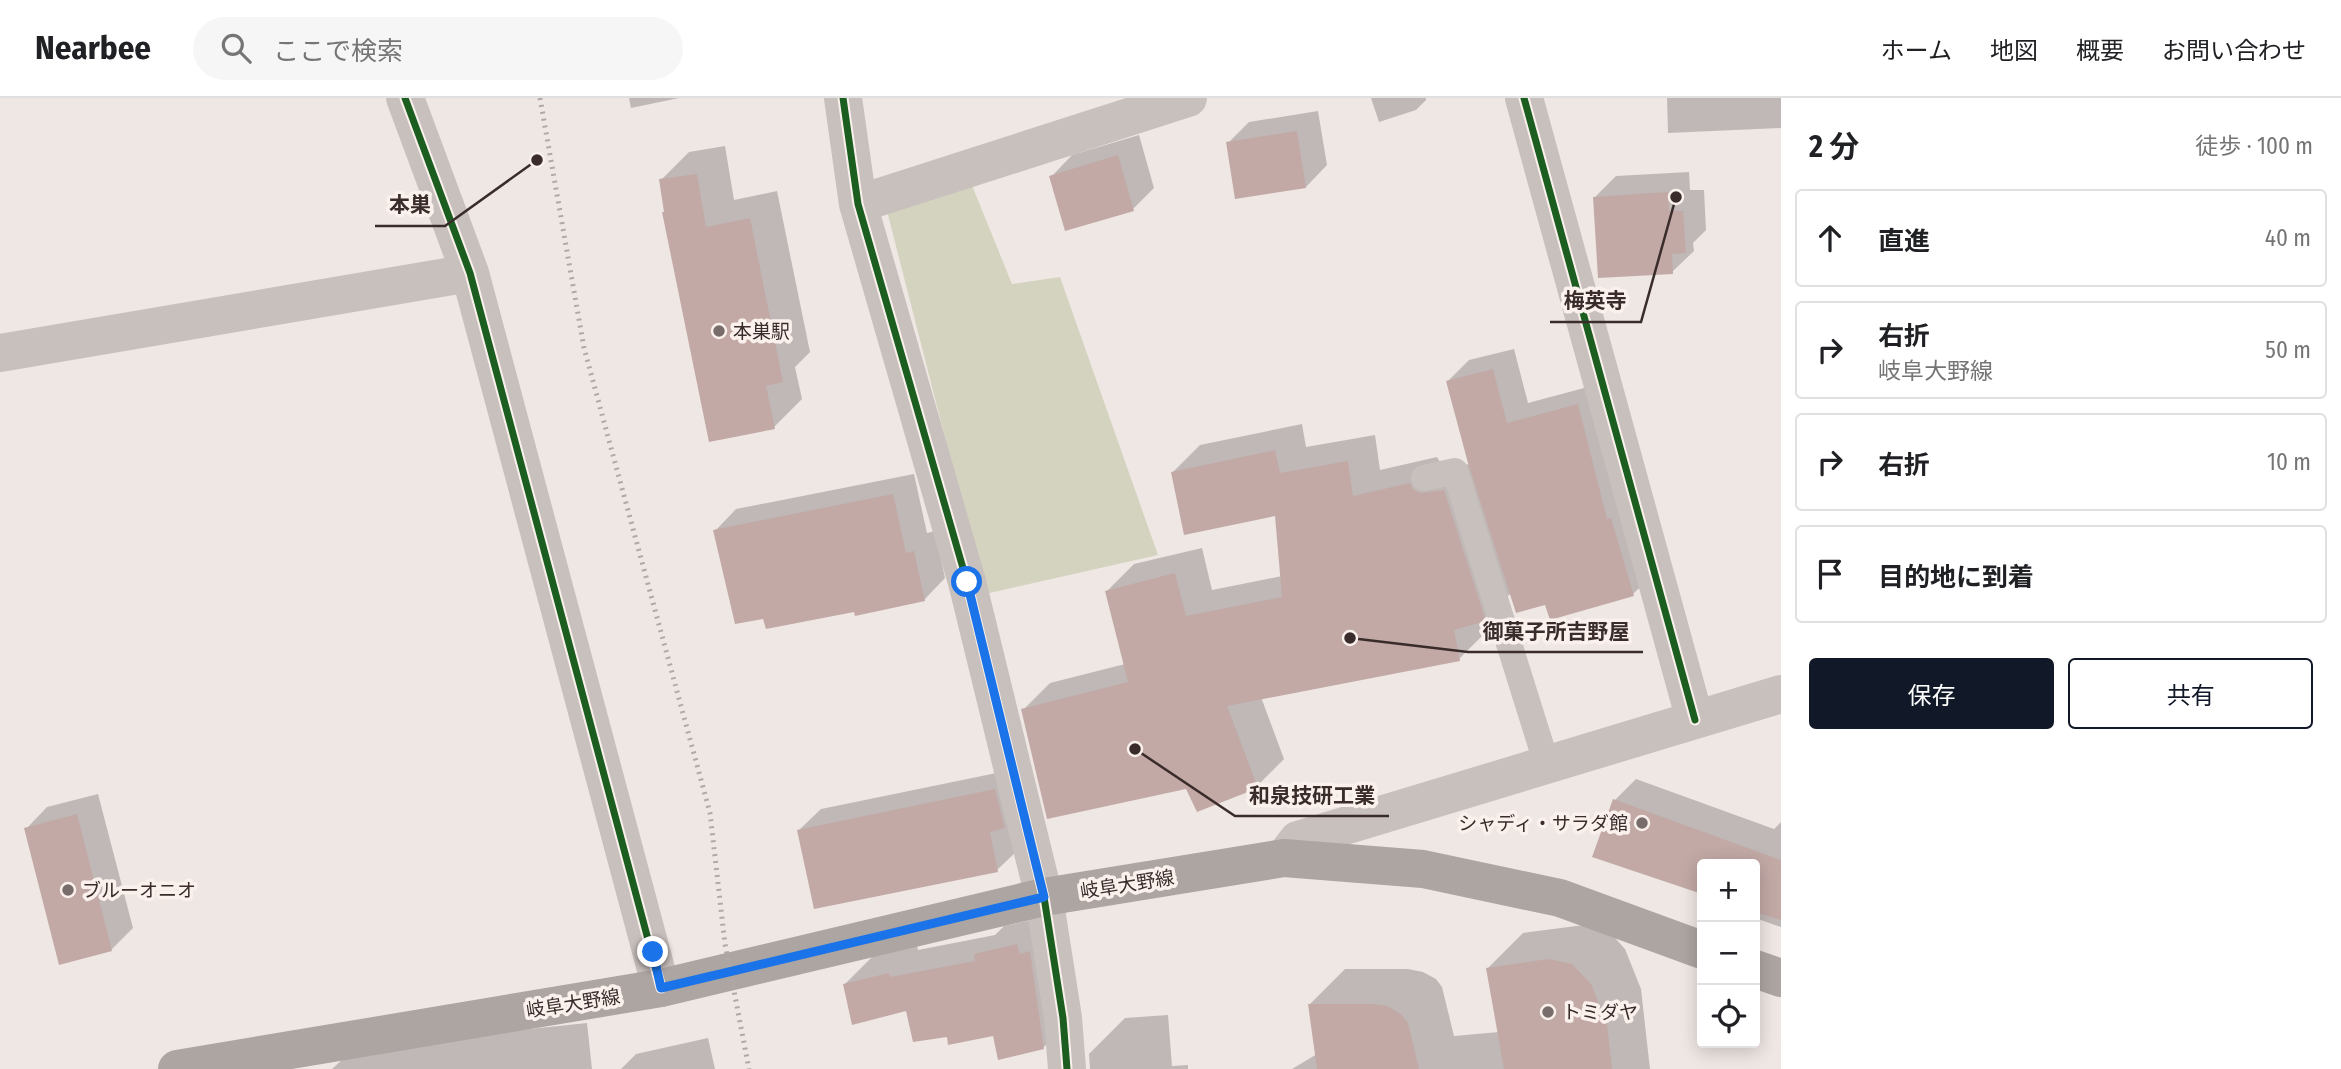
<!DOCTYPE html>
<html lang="ja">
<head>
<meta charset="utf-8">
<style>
  :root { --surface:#fff; --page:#f6f6f6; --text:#202124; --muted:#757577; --line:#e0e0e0; --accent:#111827 }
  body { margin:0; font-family:"Fira Sans Condensed","Noto Sans JP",sans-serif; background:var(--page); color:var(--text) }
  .controls { position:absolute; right:21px; bottom:21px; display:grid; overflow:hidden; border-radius:7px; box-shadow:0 4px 18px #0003 }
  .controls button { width:63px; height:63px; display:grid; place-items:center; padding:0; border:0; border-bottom:2px solid var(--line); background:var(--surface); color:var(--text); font:35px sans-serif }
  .stop { position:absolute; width:21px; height:21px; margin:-16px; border:5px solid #1a73e8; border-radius:50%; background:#fff }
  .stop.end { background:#1a73e8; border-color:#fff; box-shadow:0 2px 7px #0008 }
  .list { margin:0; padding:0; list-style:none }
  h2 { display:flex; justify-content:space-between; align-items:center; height:91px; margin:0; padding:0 28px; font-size:30px }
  h2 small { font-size:23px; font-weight:400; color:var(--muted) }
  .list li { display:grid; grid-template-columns:46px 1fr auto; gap:21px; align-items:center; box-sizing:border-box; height:98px; margin:0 14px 14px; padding:0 14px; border:2px solid var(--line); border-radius:7px }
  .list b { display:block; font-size:26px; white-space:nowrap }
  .list p { margin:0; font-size:23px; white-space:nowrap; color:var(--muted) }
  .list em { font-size:23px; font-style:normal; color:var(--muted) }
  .actions { display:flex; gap:14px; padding:21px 28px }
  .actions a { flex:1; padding:16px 0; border:2px solid var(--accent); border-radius:7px; text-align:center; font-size:24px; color:var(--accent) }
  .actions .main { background:var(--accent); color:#fff }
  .icon { flex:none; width:38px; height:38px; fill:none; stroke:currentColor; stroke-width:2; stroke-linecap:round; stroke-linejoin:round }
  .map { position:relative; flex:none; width:1781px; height:971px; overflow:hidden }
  header { display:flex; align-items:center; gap:42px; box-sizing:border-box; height:98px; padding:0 35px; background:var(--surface); border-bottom:2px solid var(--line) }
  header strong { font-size:33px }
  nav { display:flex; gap:38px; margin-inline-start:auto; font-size:24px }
  .search { width:490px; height:63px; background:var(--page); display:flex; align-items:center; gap:18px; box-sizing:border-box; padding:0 24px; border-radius:38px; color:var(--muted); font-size:26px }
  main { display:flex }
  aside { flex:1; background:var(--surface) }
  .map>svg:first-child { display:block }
</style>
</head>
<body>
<header>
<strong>Nearbee</strong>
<div class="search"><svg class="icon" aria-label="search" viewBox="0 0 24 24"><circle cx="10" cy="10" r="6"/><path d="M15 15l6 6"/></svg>ここで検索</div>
<nav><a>ホーム</a><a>地図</a><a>概要</a><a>お問い合わせ</a></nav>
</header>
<main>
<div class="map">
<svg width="1781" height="971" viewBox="0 0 1781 971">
  <rect width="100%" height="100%" fill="#efe7e4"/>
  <path fill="#d4d3bf" d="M 971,85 L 1012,186 L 1060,179 L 1158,457 L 985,496 L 886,109 Z"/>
  <path fill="#0003" d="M 629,0 L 679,0 L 631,10 Z
    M 1371,0 L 1426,0 L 1426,2 L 1416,12 L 1379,24 Z
    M 1667,0 L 1781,0 L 1781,30 L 1668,35 Z
    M 1318,13 L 1327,67 L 1306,89 L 1228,45 L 1249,24 Z
    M 1139,37 L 1154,90 L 1133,111 L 1051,79 L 1072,57 Z
    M 725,48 L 734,102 L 777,93 L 810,254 L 795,269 L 802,301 L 774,329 L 661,82 L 689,54 Z
    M 1689,74 L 1690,92 L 1704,92 L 1706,132 L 1693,145 L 1694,153 L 1672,174 L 1595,99 L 1616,78 Z
    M 1514,251 L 1528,305 L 1599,286 L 1655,475 L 1633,496 L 1546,505 L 1511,495 L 1483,522 L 1486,534 L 1459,561 L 1261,599 L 1284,661 L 1257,688 L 1023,612 L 1050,585 L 1125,566 L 1107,493 L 1134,466 L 1202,450 L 1212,492 L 1282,478 L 1277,416 L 1173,374 L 1200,347 L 1302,326 L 1306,349 L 1375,337 L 1380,372 L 1437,359 L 1440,364 L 1448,369 L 1470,366 L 1448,283 L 1469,262 Z
    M 914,376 L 927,435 L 935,433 L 945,480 L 924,502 L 856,512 L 764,519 L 715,433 L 736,411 Z
    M 1016,671 L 1019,751 L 997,772 L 799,732 L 821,711 Z
    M 1636,681 L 1774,731 L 1781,724 L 1781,829 L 1755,820 L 1755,766 L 1702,766 L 1702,794 L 1594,758 L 1615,702 Z
    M 98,696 L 133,830 L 111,852 L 26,731 L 47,709 Z
    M 1045,819 L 1071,921 L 1043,950 L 994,936 L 949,937 L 907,911 L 845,886 L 873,858 L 917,848 L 918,852 L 995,837 L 1004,828 Z
    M 1584,827 L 1608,832 L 1625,851 L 1641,891 L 1650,971 L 1292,971 L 1317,956 L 1310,906 L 1345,871 L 1408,871 L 1423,874 L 1436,881 L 1442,889 L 1454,938 L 1499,934 L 1488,870 L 1523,835 Z
    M 1168,917 L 1172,968 L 1188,967 L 1188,971 L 1090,971 L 1089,956 L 1125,920 Z
    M 587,925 L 592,971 L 332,971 L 344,960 L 436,941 Z
    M 708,940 L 715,971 L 621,971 L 636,956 Z"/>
  <path fill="#c2a9a6" d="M 1297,33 L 1306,90 L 1235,101 L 1226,44 Z
    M 1118,57 L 1134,113 L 1065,133 L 1049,78 Z
    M 697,76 L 706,129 L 750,120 L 783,284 L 766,288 L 775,331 L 709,344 L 662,114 L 664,114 L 659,81 Z
    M 1668,94 L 1669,113 L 1683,113 L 1686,155 L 1672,156 L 1673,176 L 1598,180 L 1593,99 Z
    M 1493,271 L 1507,325 L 1578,306 L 1607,421 L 1611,420 L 1634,498 L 1550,522 L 1545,507 L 1516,515 L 1468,365 L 1446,283 Z
    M 1275,352 L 1280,375 L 1348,363 L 1353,398 L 1410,385 L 1413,391 L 1420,395 L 1444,392 L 1486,523 L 1454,532 L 1460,563 L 1227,608 L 1258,690 L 1197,714 L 1186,691 L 1047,721 L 1021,611 L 1128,584 L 1105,493 L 1175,475 L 1186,518 L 1282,499 L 1275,418 L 1184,437 L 1171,374 Z
    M 893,396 L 906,455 L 914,453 L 925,503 L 855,518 L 854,514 L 766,531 L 763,521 L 735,526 L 713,432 Z
    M 995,691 L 1005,730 L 990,734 L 998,774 L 814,811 L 797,732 Z
    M 1613,701 L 1781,762 L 1781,822 L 1755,814 L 1755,766 L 1702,766 L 1702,796 L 1592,759 Z
    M 77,716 L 112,853 L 59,867 L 24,730 Z
    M 1017,846 L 1020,856 L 1030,853 L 1044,951 L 998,962 L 993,938 L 948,947 L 947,939 L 913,944 L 906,913 L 852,927 L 843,886 L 889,875 L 890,879 L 975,863 L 974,856 Z
    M 1548,861 L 1572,866 L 1591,886 L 1607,926 L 1612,971 L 1504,971 L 1486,870 Z
    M 1308,906 L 1372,906 L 1387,908 L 1401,916 L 1408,925 L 1419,971 L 1317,971 Z"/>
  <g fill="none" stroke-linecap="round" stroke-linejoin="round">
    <path stroke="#c8c0bd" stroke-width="26" d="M 1424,380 L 1455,373 L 1547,667"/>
    <path stroke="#c8c0bd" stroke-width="38" d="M 405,0 L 470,175 L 661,890
      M 843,0 L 858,106 L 967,484 L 1044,799 L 1063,920 L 1067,971
      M 1524,0 L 1695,622
      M 858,106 L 1188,0
      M 0,255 L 470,175
      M 1284,760 L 1298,742 L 1781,596"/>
    <path stroke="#ada5a2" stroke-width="38" d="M 1755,871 L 1781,880
      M 177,971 L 661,890 L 1044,799 L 1284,760 L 1423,771 L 1560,800 L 1702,852"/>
    <path stroke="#b0a9a7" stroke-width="5" stroke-dasharray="2 5" stroke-linecap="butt" d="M 540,0 L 584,250 L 710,715 L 725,846 L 749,971"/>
    <g stroke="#faf1ed" stroke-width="11">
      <path id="cycleway" d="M 405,0 L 470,175 L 661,890
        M 843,0 L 858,106 L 967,484 L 1044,799 L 1063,920 L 1067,971
        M 1524,0 L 1695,622"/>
    </g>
    <use href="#cycleway" stroke="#1b5e20" stroke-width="7"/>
  </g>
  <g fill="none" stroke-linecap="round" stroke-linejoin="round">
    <path stroke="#1a73e8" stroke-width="9" d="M 653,854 L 661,890 L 1044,799 L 967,484"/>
  </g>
  <g fill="#796d6c" stroke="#faf1ed" stroke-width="2.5">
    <circle cx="719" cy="233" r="7"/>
    <circle cx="1642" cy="725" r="7"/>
    <circle cx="68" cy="792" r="7"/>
    <circle cx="1548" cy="914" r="7"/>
  </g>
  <g text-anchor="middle" stroke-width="7" stroke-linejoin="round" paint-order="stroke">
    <g font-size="19" fill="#392c2b" stroke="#faf1ed" text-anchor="start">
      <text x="733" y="240">本巣駅</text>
      <text x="1628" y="732" text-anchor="end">シャディ・サラダ館</text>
      <text x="82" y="799">ブルーオニオ</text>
      <text x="1562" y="921">トミダヤ</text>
    </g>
    <g font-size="19" fill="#392c2b" stroke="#faf1ed">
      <text transform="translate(1127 786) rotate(-9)" y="7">岐阜大野線</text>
      <text transform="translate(573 905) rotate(-9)" y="7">岐阜大野線</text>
    </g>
  </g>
  <path fill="none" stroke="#392c2b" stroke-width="2.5" d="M537 62L445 128H375M1676 99L1641 224H1550M1350 540L1468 554H1643M1135 651L1235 718H1389"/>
  <g fill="#392c2b" stroke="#faf1ed" stroke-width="2.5">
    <circle cx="537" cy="62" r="7"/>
    <circle cx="1676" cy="99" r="7"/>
    <circle cx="1350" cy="540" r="7"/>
    <circle cx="1135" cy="651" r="7"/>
  </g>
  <g font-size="21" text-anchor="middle" font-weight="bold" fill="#392c2b" stroke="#faf1ed" stroke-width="7" stroke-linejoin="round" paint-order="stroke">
    <text x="410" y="114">本巣</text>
    <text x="1595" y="210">梅英寺</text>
    <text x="1556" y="541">御菓子所吉野屋</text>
    <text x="1312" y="705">和泉技研工業</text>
  </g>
</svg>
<div class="controls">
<button>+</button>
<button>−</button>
<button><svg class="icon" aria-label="locate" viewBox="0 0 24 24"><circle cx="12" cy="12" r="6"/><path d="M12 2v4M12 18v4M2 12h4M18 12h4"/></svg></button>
</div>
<div class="stop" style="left:967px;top:484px"></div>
<div class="stop end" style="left:653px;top:854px"></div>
</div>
<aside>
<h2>2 分<small>徒歩 · 100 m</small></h2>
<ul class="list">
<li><svg class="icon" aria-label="ahead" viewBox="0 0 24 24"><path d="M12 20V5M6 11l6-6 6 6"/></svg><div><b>直進</b></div><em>40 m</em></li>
<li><svg class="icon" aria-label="right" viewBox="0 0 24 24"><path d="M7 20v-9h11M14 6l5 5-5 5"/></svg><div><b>右折</b><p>岐阜大野線</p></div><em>50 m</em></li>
<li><svg class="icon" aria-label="right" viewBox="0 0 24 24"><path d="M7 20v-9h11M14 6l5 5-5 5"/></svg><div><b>右折</b></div><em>10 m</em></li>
<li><svg class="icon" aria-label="arrive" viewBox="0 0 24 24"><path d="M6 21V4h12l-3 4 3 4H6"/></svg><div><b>目的地に到着</b></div></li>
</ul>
<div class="actions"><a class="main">保存</a><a>共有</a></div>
</aside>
</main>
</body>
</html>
